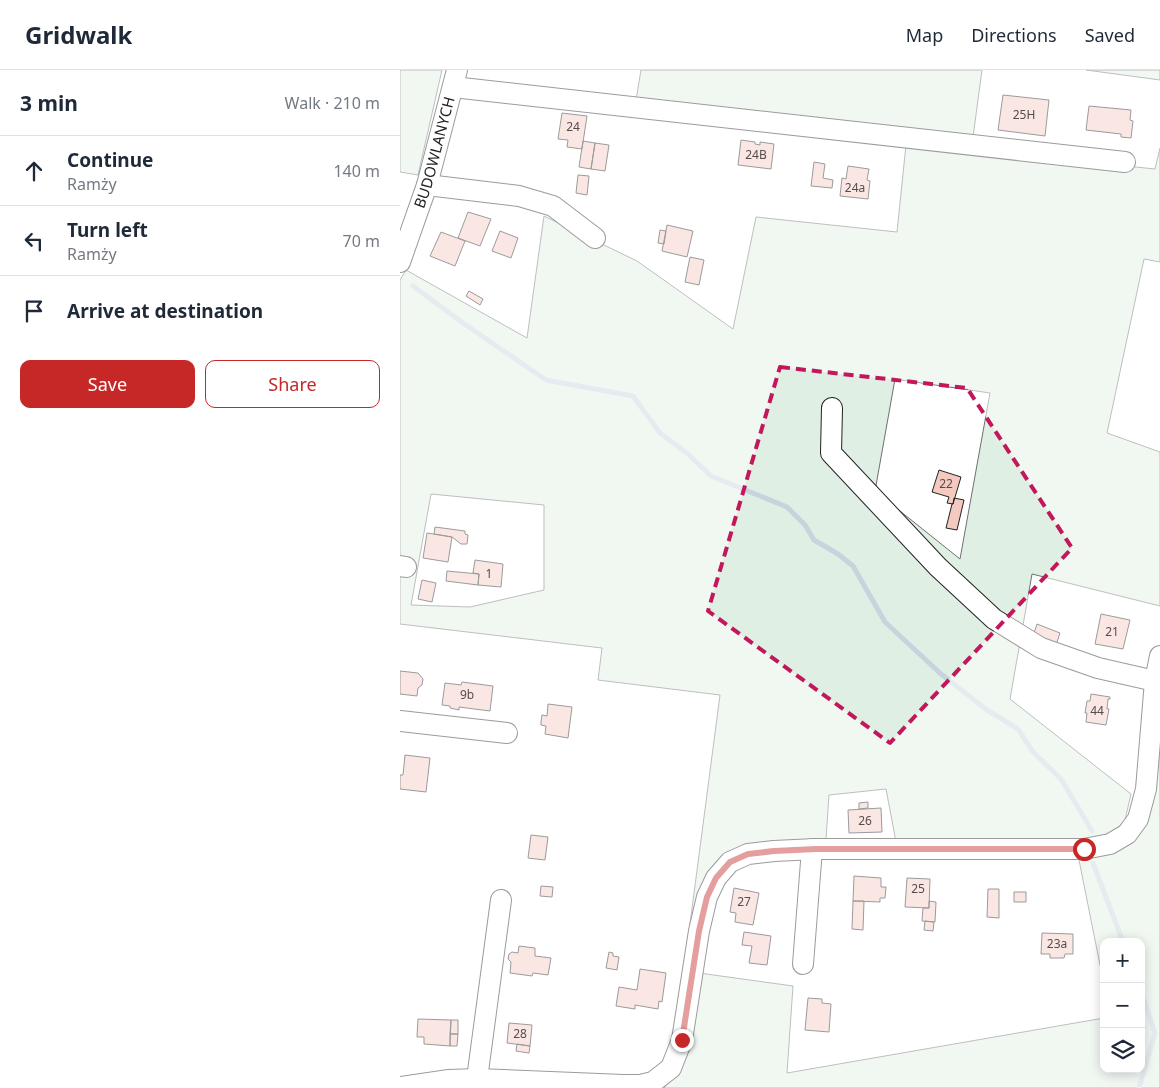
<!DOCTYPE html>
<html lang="en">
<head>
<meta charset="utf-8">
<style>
  :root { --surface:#fff; --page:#f6f6f7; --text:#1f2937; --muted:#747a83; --line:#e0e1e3; --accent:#c62828 }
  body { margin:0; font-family:"Noto Sans",sans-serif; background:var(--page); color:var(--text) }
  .controls { position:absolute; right:15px; bottom:15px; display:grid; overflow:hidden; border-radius:10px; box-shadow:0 2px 12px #0003 }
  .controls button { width:45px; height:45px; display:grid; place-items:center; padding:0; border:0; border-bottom:1px solid var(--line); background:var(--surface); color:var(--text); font:25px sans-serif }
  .stop { position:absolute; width:15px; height:15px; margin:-11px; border:4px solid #c62828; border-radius:50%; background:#fff }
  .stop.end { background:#c62828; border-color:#fff; box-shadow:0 1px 5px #0008 }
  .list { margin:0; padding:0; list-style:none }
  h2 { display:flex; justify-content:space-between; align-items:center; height:65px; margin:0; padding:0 20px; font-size:21px }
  h2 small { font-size:16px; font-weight:400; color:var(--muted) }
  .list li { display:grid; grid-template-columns:32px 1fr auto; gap:15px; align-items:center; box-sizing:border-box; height:70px; padding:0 20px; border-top:1px solid var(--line) }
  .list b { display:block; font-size:19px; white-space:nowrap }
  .list p { margin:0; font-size:16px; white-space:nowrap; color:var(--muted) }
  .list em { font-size:16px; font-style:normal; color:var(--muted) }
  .actions { display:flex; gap:10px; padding:15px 20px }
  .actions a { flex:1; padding:11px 0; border:1px solid var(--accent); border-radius:10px; text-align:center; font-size:18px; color:var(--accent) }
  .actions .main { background:var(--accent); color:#fff }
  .icon { flex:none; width:28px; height:28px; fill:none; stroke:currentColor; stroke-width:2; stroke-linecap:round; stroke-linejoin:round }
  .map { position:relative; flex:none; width:760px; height:1018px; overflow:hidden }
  header { display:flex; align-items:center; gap:30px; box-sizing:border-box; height:70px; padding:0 25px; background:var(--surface); border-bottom:1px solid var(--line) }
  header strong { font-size:24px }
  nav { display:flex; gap:28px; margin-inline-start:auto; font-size:18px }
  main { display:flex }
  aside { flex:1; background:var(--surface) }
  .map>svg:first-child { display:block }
</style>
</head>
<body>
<header>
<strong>Gridwalk</strong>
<nav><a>Map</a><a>Directions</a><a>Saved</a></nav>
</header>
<main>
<aside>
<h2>3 min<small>Walk · 210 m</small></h2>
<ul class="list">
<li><svg class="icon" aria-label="ahead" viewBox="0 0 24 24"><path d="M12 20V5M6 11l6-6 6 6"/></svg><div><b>Continue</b><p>Ramży</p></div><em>140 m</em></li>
<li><svg class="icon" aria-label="left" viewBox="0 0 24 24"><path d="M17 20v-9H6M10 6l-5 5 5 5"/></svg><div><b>Turn left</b><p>Ramży</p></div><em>70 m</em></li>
<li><svg class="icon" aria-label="arrive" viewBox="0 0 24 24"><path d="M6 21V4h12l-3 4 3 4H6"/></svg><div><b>Arrive at destination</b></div></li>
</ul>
<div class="actions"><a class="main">Save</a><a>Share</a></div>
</aside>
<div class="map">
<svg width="760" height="1018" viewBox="0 0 760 1018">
  <rect width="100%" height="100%" fill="#fff"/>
  <path fill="#e0efe3" stroke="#6f6f6f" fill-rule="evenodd" d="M 0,0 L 42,0 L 18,105 L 0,102 Z
    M 241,0 L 582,0 L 573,67 L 236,30 Z
    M 686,0 L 760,0 L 760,10 Z
    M 506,75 L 572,80 L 755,99 L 760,78 L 760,192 L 744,189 L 707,363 L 760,382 L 760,536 L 632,504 L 610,629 L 731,724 L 725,750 L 707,769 L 496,772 L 486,719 L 429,725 L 426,769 L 339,779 L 288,869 L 320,625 L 198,610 L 202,578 L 0,554 L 0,210 L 6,200 L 127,268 L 144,146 L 237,191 L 333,259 L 356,147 L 497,162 ZM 495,309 L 590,323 L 560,489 L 475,421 ZM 31,424 L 144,435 L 144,520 L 70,537 L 11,535 Z
    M 757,685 L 760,685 L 760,1018 L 264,1018 L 273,1007 L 299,903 L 393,916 L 387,1003 L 704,948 L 704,999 L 741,999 L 741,872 L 704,872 L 704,915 L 679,790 L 727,776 L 746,754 Z"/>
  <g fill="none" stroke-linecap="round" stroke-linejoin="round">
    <path stroke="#c7d3dd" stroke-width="5" d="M 13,216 L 63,253 L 146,310 L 233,326 L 260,363 L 288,384 L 311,406 L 387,437 L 405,455 L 414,470 L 438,484 L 453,496 L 485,552 L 541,604 L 587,640 L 618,659 L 633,682 L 661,709 L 692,761
      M 693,793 L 723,872
      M 739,1018 L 755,963 L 741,921"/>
  </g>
  <path fill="#f3c9c0" stroke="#222" d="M 603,25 L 649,30 L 645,66 L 598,60 Z
    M 689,36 L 731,40 L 730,50 L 733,51 L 731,68 L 721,67 L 721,64 L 686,60 Z
    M 162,43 L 187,46 L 182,79 L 167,77 L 168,70 L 158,69 Z
    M 341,70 L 355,72 L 355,74 L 360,75 L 360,72 L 374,74 L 371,99 L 338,95 Z
    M 183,71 L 195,73 L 191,99 L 179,97 Z
    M 195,73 L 209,75 L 205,101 L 191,99 Z
    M 414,92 L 425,94 L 423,108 L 433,110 L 432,118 L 411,116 Z
    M 448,96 L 469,99 L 467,110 L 470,111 L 468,129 L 440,126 L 442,108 L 446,109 Z
    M 178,105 L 189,106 L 187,125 L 176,123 Z
    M 68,142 L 91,149 L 80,176 L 58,168 Z
    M 267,155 L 293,161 L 287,187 L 262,181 Z
    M 260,160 L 266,161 L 264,174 L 258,173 Z
    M 100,161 L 118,168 L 111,188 L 92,181 Z
    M 41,162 L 65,171 L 55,196 L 30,186 Z
    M 290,187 L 304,190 L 299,215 L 285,212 Z
    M 69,221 L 83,229 L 80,235 L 66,226 Z
    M 539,400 L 561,407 L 553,434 L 547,433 L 549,427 L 532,422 Z
    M 554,428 L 564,430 L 557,460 L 546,458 L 552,434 L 553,434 Z
    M 35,457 L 65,461 L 65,464 L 68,465 L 67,474 L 61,474 L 52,467 L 34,464 Z
    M 27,463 L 52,467 L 48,492 L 23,488 Z
    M 75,490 L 103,494 L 101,517 L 78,515 L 79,504 L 73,503 Z
    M 47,501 L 79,504 L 78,515 L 46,511 Z
    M 22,510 L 36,513 L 32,532 L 18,529 Z
    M 701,544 L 730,550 L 723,579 L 695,574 Z
    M 637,554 L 660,563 L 656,575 L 633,566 Z
    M 0,601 L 18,603 L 23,609 L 22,615 L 18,618 L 17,626 L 0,624 Z
    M 62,612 L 93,616 L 90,641 L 59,637 L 59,640 L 50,638 L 50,636 L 42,635 L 45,613 L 61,615 Z
    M 691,624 L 710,627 L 710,629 L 708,629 L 707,639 L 709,639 L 706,655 L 686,652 L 687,643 L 685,643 L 687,631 L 690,631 Z
    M 148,634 L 172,637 L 168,668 L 145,664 L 146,656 L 141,655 L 141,652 L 142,645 L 147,646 Z
    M 5,685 L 30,688 L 26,722 L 0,719 L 0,705 L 3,705 Z
    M 468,732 L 468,738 L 459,739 L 459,733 Z
    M 481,738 L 482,762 L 449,763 L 448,740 Z
    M 131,765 L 148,767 L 145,790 L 128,788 Z
    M 454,806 L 481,808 L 481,817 L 486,817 L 485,828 L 480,828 L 480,832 L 453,831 Z
    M 507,808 L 530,809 L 529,838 L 505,837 Z
    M 141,816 L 153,817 L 152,827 L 140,826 Z
    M 334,818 L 359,823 L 353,855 L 335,852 L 336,843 L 330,842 Z
    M 588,819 L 599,819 L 599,848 L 587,847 Z
    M 614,822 L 626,822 L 626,832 L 614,832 Z
    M 453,831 L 464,831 L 463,860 L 452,859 Z
    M 529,831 L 536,832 L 535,852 L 522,851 L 523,838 L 529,838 Z
    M 525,851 L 534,852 L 533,861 L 524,860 Z
    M 344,862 L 371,866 L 367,895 L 349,893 L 352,876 L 342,875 Z
    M 642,863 L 673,864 L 673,884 L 665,884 L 664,888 L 650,888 L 650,884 L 641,884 Z
    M 119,876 L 135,878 L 135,886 L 151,888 L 148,905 L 133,903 L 132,906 L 110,903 L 111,892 L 108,889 L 109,884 L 112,882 L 118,883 Z
    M 209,882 L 213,883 L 213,886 L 219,887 L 217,900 L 206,898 Z
    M 240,899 L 266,903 L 262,932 L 259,931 L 258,939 L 235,935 L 235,939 L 216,936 L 219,917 L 237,920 Z
    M 408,928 L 422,929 L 422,933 L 431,934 L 429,962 L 405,960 Z
    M 18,949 L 51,950 L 50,976 L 24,974 L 24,967 L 17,967 Z
    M 51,950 L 58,950 L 58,964 L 50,964 Z
    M 109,953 L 132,955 L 130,976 L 107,973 Z
    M 50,964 L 58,964 L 57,976 L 50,976 Z
    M 117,974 L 130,976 L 129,983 L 116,981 Z"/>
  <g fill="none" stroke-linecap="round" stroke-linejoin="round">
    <g stroke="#222" stroke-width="22">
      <g id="minor">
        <path d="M 53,17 L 725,92"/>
        <path d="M 27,115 L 119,126 L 153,136 L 195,168"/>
        <path id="s1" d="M 0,192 L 27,115 L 57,0"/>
        <path d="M 432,338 L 431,383 L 538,497 L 594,549 L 641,578 L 698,598 L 755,611"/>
        <path d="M 0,496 L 6,497"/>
        <path d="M 0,651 L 107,663"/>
        <path d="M 403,894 L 412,779"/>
        <path d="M 77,1009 L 101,830"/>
        <path d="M 0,1017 L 49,1010 L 77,1009 L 223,1015 L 240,1015 L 253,1012 L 271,998 L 282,970 L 299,861 L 307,827 L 316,808 L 330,792 L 348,784 L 374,781 L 416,779 L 684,779 L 710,774 L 727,764 L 738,749 L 746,719 L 755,611 L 760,586"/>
      </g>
    </g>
    <use href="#minor" stroke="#fff" stroke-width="20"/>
  </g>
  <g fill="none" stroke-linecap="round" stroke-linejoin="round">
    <path stroke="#c62828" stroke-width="6" d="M 282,970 L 299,861 L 307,827 L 316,808 L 330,792 L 348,784 L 374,781 L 416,779 L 684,779"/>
  </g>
  <path d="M0 0H760V1018H0ZM 380,297 L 567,318 L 672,478 L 490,673 L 308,541 Z" fill="#fff" fill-opacity=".55" fill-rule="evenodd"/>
  <path fill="none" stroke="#c2185b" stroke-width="4" stroke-dasharray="10 6" stroke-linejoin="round" d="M 380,297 L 567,318 L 672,478 L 490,673 L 308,541 Z"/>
  <g text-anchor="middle" stroke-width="4" stroke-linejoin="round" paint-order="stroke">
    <g font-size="12" fill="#564c4a">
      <text x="624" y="49">25H</text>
      <text x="173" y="61">24</text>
      <text x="356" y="89">24B</text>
      <text x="455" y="122">24a</text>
      <text x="546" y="418">22</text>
      <text x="89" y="508">1</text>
      <text x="712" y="566">21</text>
      <text x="67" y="629">9b</text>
      <text x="697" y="645">44</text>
      <text x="465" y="755">26</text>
      <text x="518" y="823">25</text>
      <text x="344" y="836">27</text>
      <text x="657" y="878">23a</text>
      <text x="120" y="968">28</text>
    </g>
    <g font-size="15" fill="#222" stroke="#fff">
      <text dy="5" stroke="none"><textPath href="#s1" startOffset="115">BUDOWLANYCH</textPath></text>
    </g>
  </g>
</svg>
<div class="controls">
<button>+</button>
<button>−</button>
<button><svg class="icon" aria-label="layers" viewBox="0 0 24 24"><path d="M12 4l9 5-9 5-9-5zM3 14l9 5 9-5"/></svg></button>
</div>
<div class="stop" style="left:684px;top:779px"></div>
<div class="stop end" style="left:282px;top:970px"></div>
</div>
</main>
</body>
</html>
